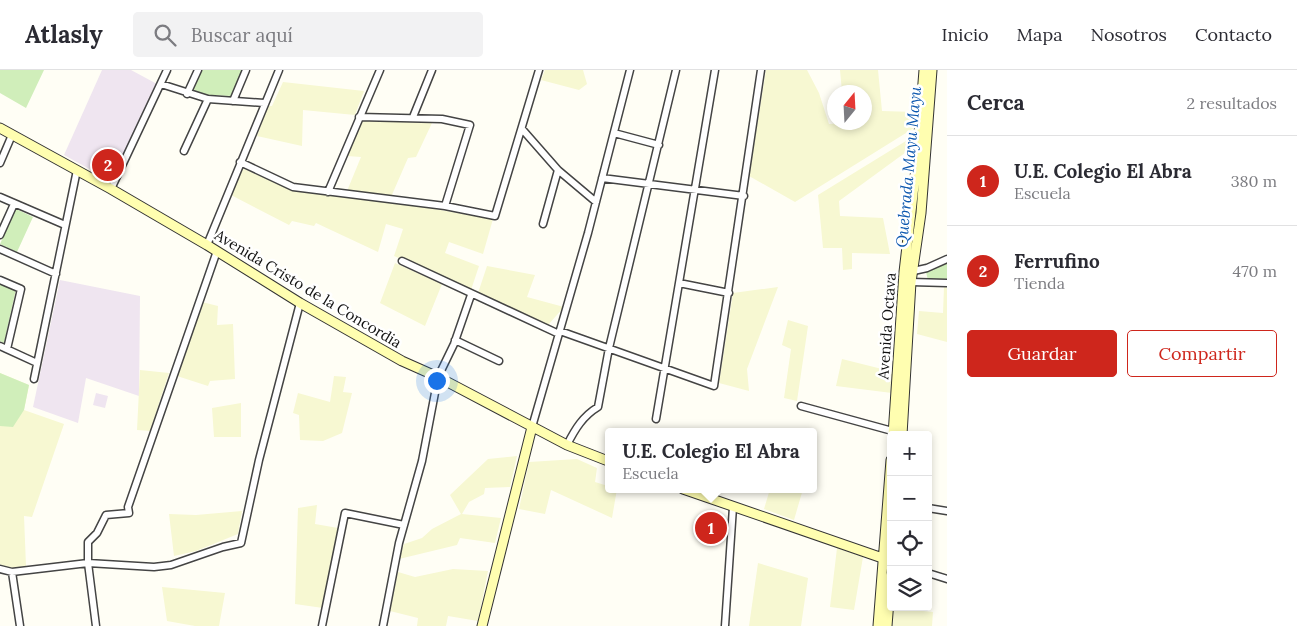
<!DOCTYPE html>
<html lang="es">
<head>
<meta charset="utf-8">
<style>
  :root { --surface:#fff; --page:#f2f2f3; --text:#2b2b33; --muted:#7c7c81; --line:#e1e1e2; --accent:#ce261c }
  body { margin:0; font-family:Lora,serif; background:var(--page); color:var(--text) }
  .controls { position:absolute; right:15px; bottom:15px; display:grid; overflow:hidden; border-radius:5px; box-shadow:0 2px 8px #0003 }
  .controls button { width:45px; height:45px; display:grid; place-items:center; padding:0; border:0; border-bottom:1px solid var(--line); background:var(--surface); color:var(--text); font:25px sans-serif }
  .compass { position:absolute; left:827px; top:15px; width:45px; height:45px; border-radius:50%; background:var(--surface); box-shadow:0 2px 8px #0003; rotate:18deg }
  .you { position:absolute; left:436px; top:310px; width:18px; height:18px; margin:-12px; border:4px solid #fff; border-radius:50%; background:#1a73e8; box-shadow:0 0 0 8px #1a73e833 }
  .badge { display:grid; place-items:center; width:32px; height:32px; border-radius:50%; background:var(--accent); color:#fff; font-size:16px; font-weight:700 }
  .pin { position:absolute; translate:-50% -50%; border:2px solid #fff; box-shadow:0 1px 5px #0006 }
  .popup { position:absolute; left:605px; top:358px; width:212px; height:65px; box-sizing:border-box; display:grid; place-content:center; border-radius:5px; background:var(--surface); filter:drop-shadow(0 1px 4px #0005); font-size:16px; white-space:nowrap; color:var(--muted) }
  .popup b { font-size:19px; color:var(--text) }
  .popup::after { content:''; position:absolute; left:50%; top:100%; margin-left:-10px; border:10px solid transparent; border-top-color:var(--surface) }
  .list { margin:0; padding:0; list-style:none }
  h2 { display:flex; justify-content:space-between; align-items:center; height:65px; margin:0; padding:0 20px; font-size:21px }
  h2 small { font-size:16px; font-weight:400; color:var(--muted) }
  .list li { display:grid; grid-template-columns:32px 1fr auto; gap:15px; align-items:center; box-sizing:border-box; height:90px; padding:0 20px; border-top:1px solid var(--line) }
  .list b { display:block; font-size:19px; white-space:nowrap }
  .list p { margin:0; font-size:16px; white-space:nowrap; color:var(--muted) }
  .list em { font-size:16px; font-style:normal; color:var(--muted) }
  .actions { display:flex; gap:10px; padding:15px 20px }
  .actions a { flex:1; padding:11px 0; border:1px solid var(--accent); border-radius:5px; text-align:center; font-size:18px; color:var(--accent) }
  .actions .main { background:var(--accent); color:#fff }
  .icon { flex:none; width:28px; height:28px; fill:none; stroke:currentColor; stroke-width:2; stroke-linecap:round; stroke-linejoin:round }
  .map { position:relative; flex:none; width:947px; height:556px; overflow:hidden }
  header { display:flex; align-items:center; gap:30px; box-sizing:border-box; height:70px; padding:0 25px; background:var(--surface); border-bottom:1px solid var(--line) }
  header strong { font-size:24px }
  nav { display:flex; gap:28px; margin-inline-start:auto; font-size:18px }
  .search { width:350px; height:45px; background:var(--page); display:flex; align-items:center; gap:12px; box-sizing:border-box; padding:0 18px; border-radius:5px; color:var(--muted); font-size:19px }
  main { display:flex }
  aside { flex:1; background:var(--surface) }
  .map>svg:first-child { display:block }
</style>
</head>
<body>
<header>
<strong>Atlasly</strong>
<div class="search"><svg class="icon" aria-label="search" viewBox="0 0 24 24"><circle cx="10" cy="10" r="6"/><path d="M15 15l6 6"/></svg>Buscar aquí</div>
<nav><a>Inicio</a><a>Mapa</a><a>Nosotros</a><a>Contacto</a></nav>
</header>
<main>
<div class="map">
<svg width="947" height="556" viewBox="0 0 947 556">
  <rect width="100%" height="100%" fill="#fffef5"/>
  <path fill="#efe5f0" d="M 102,0 L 131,0 L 157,14 L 111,111 L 64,85 Z
    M 60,210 L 140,226 L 139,326 L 86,308 L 78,353 L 33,337 Z
    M 96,323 L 108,326 L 105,338 L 93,335 Z"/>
  <path fill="#f7f8d2" d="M 545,0 L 583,0 L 587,14 L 579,20 L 541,10 Z
    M 766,0 L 807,0 L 819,23 L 829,54 L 864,52 L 864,22 L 842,22 L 840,0 L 878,0 L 882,41 L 915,42 L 914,58 L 795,132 L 749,106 Z
    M 283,12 L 364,21 L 355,45 L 303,40 L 302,76 L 257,66 L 268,36 L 272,36 Z
    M 362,49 L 432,53 L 416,87 L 408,88 L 391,127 L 347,121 L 361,87 L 347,86 Z
    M 914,66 L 913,77 L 839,131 L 840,146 L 883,148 L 890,184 L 852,183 L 852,199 L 843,200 L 842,178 L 823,178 L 818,125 Z
    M 242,98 L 292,120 L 411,135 L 493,149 L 483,184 L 449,172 L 445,183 L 479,196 L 471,220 L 394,186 L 403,159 L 386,154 L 378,182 L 316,153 L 314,156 L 292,151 L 289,155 L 231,125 Z
    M 395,193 L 442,214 L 425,256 L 380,233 Z
    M 487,196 L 535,205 L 527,227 L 564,237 L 548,255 L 478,223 Z
    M 778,217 L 747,299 L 749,321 L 719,313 L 733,223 Z
    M 944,217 L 947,218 L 947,272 L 917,264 L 919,241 L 943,243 Z
    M 202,232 L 218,236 L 217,255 L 233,254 L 235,309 L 210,311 L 208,316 L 177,306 Z
    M 788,250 L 808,256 L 797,331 L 784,328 L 791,279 L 782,275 Z
    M 842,289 L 894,302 L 892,323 L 836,316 Z
    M 140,300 L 169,303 L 150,361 L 137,360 Z
    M 0,303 L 29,315 L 24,340 L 64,354 L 32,447 L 24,446 L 26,496 L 8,499 L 0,494 Z
    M 334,306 L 346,307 L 343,322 L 352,323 L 342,363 L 323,371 L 300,370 L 299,345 L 293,343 L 298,323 L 330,332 Z
    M 241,333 L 241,367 L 214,367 L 212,338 Z
    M 517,386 L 510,417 L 485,418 L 484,424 L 469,432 L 462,444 L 501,448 L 495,473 L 460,468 L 457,475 L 399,489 L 404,474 L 422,468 L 432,459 L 461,444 L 450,425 L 488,389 Z
    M 577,389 L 597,398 L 595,412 L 608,416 L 608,419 L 617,419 L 612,448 L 551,420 L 545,444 L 519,439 L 529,392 Z
    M 770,419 L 803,419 L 794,450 L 764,439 Z
    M 317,435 L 315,454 L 338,458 L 323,538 L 295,534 L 298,438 Z
    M 242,441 L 238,464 L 196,481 L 174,486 L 169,444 L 196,445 Z
    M 837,478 L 863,487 L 854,540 L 830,537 Z
    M 758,493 L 808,508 L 801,556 L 749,556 Z
    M 453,499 L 488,501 L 478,551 L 448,546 L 446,556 L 417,556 L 418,548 L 390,541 L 398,502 L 415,507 Z
    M 162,517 L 225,523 L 219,556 L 195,556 L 167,551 Z
    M 892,538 L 933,542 L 932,556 L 892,556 Z"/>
  <path fill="#d0eeba" d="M 0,0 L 44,0 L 26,38 L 0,23 Z
    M 202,0 L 243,0 L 231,26 L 209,25 L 195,21 L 193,18 Z
    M 16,139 L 33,147 L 17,182 L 0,174 Z
    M 947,193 L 947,211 L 928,210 L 926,202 Z
    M 0,212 L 16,219 L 4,273 L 0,271 Z
    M 0,303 L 29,315 L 24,340 L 13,357 L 0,356 Z"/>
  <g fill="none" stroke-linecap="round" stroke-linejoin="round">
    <path stroke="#3687d8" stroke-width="2" d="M 888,483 L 890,460
      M 883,556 L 885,521"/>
    <g stroke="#444" stroke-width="9">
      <path id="street" d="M 161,14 L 208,29 L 264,33
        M 187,24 L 198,0
        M 233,31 L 246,0
        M 359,47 L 442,49 L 470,55 L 445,136
        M 413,47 L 432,0
        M 522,59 L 558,100 L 596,132
        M 614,63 L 659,75
        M 184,81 L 208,29
        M 240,92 L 293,117 L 445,136 L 495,146 L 539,0
        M 0,93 L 12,65
        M 602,108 L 744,126
        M 111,119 L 167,0
        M 328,122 L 380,0
        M 0,127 L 65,155
        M 543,154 L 558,100
        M 0,165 L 14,134
        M 207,175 L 279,0
        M 0,179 L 56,204
        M 402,191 L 559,264
        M 909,202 L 927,198 L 947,189
        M 0,210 L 21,219 L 7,279
        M 911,212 L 947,213
        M 679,213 L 729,223
        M 560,261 L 714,316 L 761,0
        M 455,270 L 499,291
        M 0,276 L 37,293
        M 34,309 L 77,100
        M 801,336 L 896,362
        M 656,349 L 715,0
        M 532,357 L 588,163 L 630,0
        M 567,375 C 575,359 583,346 598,337 L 609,278 L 676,0
        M 928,438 L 947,441
        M 0,499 L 12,502 L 88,493 L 154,497 L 171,495 L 223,477 L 241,473 L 259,390 L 300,233
        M 12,502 L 20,556
        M 928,503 L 947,509
        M 96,556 L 88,493 L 88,472 L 97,463 L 106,445 L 129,443 L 128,437 L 217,181
        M 322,556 L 345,443 L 404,455
        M 383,556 L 399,473 L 422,391 L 438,307 L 454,274 L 471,225
        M 725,556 L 733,437"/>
    </g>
    <g stroke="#333" stroke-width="11">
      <path id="secondary" d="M 0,58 L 111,119 L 207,175 L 300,233 L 402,291 L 438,307 L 567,375 L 608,391
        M 893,365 L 904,202 L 917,90 L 924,0
        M 902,365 L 911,212 L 921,143 L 932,0
        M 683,419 L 891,491
        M 482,556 L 532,357
        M 878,556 L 891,390
        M 887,556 L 891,505"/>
    </g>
    <use href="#street" stroke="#fff" stroke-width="6"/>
    <use href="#secondary" stroke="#fffeb0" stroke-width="9"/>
  </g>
  <g text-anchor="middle" stroke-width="5" stroke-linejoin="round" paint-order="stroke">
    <g font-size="15" fill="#111" stroke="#fff">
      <text transform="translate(308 219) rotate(31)" y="5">Avenida Cristo de la Concordia</text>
      <text transform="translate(887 256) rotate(-86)" y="5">Avenida Octava</text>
    </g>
    <g font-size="16" font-style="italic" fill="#0e58af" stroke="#fff">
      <text transform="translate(908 97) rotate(-85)" y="6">Quebrada Mayu Mayu</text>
    </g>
  </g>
</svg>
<div class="controls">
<button>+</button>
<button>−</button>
<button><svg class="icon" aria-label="locate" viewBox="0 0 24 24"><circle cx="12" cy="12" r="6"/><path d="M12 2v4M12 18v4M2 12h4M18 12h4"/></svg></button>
<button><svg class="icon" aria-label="layers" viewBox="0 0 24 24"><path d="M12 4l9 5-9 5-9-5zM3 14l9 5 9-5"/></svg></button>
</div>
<svg class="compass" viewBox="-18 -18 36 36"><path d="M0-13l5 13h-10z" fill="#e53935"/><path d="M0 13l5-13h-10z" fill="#7c7c81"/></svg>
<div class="you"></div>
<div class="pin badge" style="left:711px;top:458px">1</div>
<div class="popup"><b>U.E. Colegio El Abra</b>Escuela</div>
<div class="pin badge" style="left:108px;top:95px">2</div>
</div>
<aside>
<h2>Cerca<small>2 resultados</small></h2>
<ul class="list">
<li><span class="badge">1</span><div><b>U.E. Colegio El Abra</b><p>Escuela</p></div><em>380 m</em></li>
<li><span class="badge">2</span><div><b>Ferrufino</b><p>Tienda</p></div><em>470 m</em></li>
</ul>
<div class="actions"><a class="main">Guardar</a><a>Compartir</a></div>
</aside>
</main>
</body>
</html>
